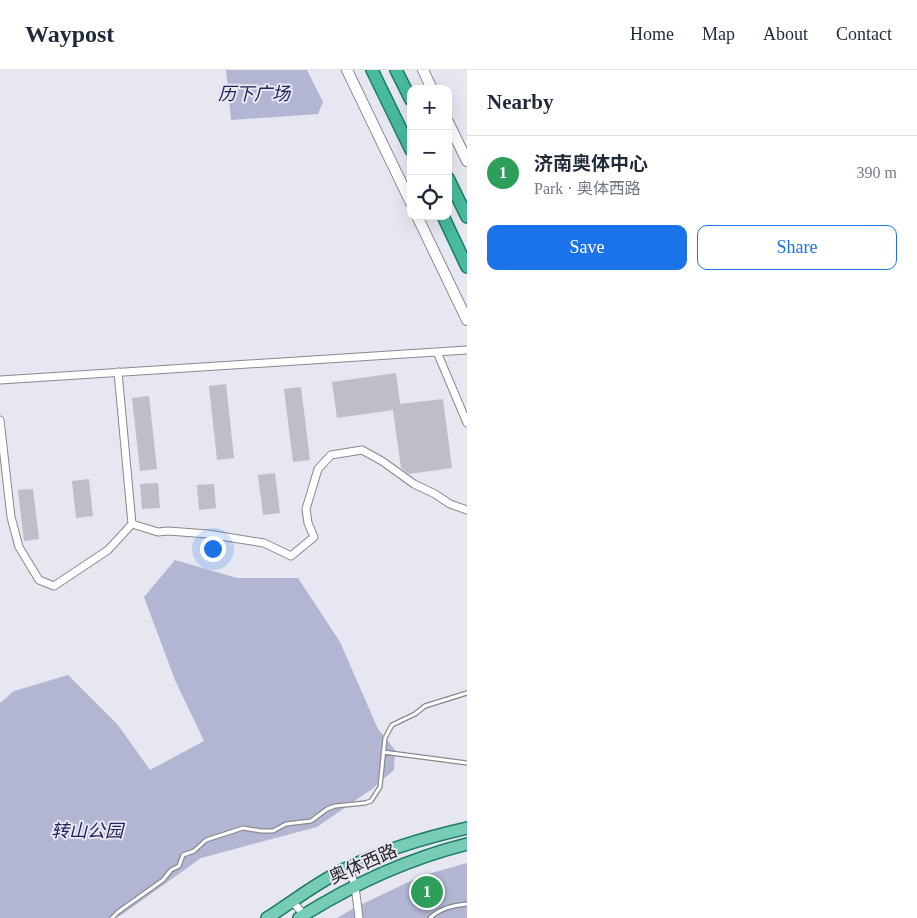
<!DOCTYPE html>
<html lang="en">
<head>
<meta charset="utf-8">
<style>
  :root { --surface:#fff; --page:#f2f2f3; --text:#1f2937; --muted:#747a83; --line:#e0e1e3; --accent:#1a73e8 }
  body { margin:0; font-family:"Times New Roman","Noto Sans SC",serif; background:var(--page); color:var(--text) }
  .controls { position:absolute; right:15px; top:15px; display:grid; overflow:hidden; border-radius:10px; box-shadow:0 5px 20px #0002 }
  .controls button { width:45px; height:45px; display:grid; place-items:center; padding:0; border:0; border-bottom:1px solid var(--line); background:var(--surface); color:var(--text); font:25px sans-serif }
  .you { position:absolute; left:212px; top:478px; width:18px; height:18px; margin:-12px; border:4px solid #fff; border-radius:50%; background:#1a73e8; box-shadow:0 0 0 8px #1a73e833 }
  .badge { display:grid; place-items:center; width:32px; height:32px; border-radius:50%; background:var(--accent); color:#fff; font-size:16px; font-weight:700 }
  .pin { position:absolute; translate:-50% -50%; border:2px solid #fff; box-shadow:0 1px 5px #0006 }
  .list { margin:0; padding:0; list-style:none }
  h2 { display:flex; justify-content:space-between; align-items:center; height:65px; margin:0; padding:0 20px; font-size:21px }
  h2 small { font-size:16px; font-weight:400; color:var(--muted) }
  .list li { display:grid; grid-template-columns:32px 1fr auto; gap:15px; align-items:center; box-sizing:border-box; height:75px; padding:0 20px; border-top:1px solid var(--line) }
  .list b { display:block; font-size:19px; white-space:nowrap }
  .list p { margin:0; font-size:16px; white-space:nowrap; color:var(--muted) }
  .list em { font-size:16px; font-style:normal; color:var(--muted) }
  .actions { display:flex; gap:10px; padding:15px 20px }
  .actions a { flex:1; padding:11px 0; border:1px solid var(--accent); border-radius:10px; text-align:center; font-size:18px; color:var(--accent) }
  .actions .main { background:var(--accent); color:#fff }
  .icon { flex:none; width:28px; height:28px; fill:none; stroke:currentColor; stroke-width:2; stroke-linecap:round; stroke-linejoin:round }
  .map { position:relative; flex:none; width:467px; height:848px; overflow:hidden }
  header { display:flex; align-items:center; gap:30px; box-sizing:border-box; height:70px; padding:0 25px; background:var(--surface); border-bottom:1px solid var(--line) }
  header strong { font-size:24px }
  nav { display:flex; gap:28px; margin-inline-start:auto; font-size:18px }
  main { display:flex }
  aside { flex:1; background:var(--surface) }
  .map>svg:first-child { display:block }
</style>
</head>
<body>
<header>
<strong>Waypost</strong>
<nav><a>Home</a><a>Map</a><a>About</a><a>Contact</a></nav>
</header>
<main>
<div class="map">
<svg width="467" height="848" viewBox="0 0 467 848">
  <rect width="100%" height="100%" fill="#e6e7f0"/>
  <path fill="#b3b6d3" d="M 226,0 L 307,0 L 323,32 L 318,44 L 231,50 Z
    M 175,490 L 237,508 L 298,508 L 340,572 L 378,659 L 395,680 L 394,700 L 372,719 L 317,757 L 201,788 L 120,846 L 107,848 L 0,848 L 0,633 L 14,621 L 68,605 L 118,655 L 150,700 L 204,671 L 175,610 L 144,527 Z
    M 467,793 L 467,848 L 337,848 L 354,838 L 421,806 Z"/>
  <path fill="#bdbec6" d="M 396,303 L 400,334 L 443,329 L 452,398 L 409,404 L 401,398 L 393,340 L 337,348 L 332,312 Z
    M 226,314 L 234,388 L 217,390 L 209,316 Z
    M 301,317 L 310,390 L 293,392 L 284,319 Z
    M 149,326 L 157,399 L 140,401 L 132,328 Z
    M 275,403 L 280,443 L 263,445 L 258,405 Z
    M 89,409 L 93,446 L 76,448 L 72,411 Z
    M 158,413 L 160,438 L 142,439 L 140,414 Z
    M 214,414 L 216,438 L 199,440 L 197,415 Z
    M 33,419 L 39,469 L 24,471 L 18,420 Z"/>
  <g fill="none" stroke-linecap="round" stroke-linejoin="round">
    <g stroke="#888890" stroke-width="5.5">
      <path id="service" d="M 383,682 L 467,693
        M 112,848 L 118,842 L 163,810 L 171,800 L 179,796 L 183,785 L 194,781 L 206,770 L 243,758 L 261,761 L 273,761 L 286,754 L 311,751 L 327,739 L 335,736 L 365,733 L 371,731 L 380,717 L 385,668 L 392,655 L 415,644 L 425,636 L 467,623
        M 430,848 C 439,839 455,835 467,834"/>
    </g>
    <g stroke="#888890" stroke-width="9">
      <path id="minor" d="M 437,282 L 467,353
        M 118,302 L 132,454
        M 0,310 L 467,280
        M 0,350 L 11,447 L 19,477 L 39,510 L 54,516 L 108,480 L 132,454 L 158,462 L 168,461 L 208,464 L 264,473 L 291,486 L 314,467 L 308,453 L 306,439 L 318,399 L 331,385 L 362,380 L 382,391 L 414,414 L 435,424 L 450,434 L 467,440
        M 349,797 L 355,816 L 359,848
        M 293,832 L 304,845 L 304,847"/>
    </g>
    <g stroke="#888890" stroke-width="12">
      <path id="secondary" d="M 347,0 L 411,133
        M 423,0 L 432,19
        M 448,52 L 467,91
        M 417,146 L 467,250"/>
    </g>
    <g stroke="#1e7c64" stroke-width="14">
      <path id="primary" d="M 267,848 C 294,831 320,810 349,797 C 386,779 427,767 467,758
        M 299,848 C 351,815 407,789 467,774"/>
    </g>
    <g stroke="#1e7c64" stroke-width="14">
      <path id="trunk" d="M 372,0 L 411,80
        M 396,0 L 411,30
        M 448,108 L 467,147
        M 443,146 L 467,197"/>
    </g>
    <use href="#service" stroke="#fff" stroke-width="3"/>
    <use href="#minor" stroke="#fff" stroke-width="7"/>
    <use href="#secondary" stroke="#fff" stroke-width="10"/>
    <use href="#primary" stroke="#76ccb5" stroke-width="11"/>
    <use href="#trunk" stroke="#48bb9c" stroke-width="11"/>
  </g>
  <g text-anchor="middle" stroke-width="4" stroke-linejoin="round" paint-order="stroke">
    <g font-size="18" font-style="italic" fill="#26225b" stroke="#e6e7f0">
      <text x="254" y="30">历下广场</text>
      <text x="87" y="767">转山公园</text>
    </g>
    <g font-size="18" fill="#262629" stroke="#e6e7f0">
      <text transform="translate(363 794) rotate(-24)" y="6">奥体西路</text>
    </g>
  </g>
</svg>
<div class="controls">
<button>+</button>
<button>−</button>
<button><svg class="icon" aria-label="locate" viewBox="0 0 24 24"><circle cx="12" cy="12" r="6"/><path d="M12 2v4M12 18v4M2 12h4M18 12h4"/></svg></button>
</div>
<div class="you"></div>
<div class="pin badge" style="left:427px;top:822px;background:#2e9e5b">1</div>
</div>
<aside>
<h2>Nearby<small></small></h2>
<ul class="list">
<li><span class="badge" style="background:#2e9e5b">1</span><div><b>济南奥体中心</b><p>Park · 奥体西路</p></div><em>390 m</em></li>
</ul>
<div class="actions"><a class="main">Save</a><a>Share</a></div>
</aside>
</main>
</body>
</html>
